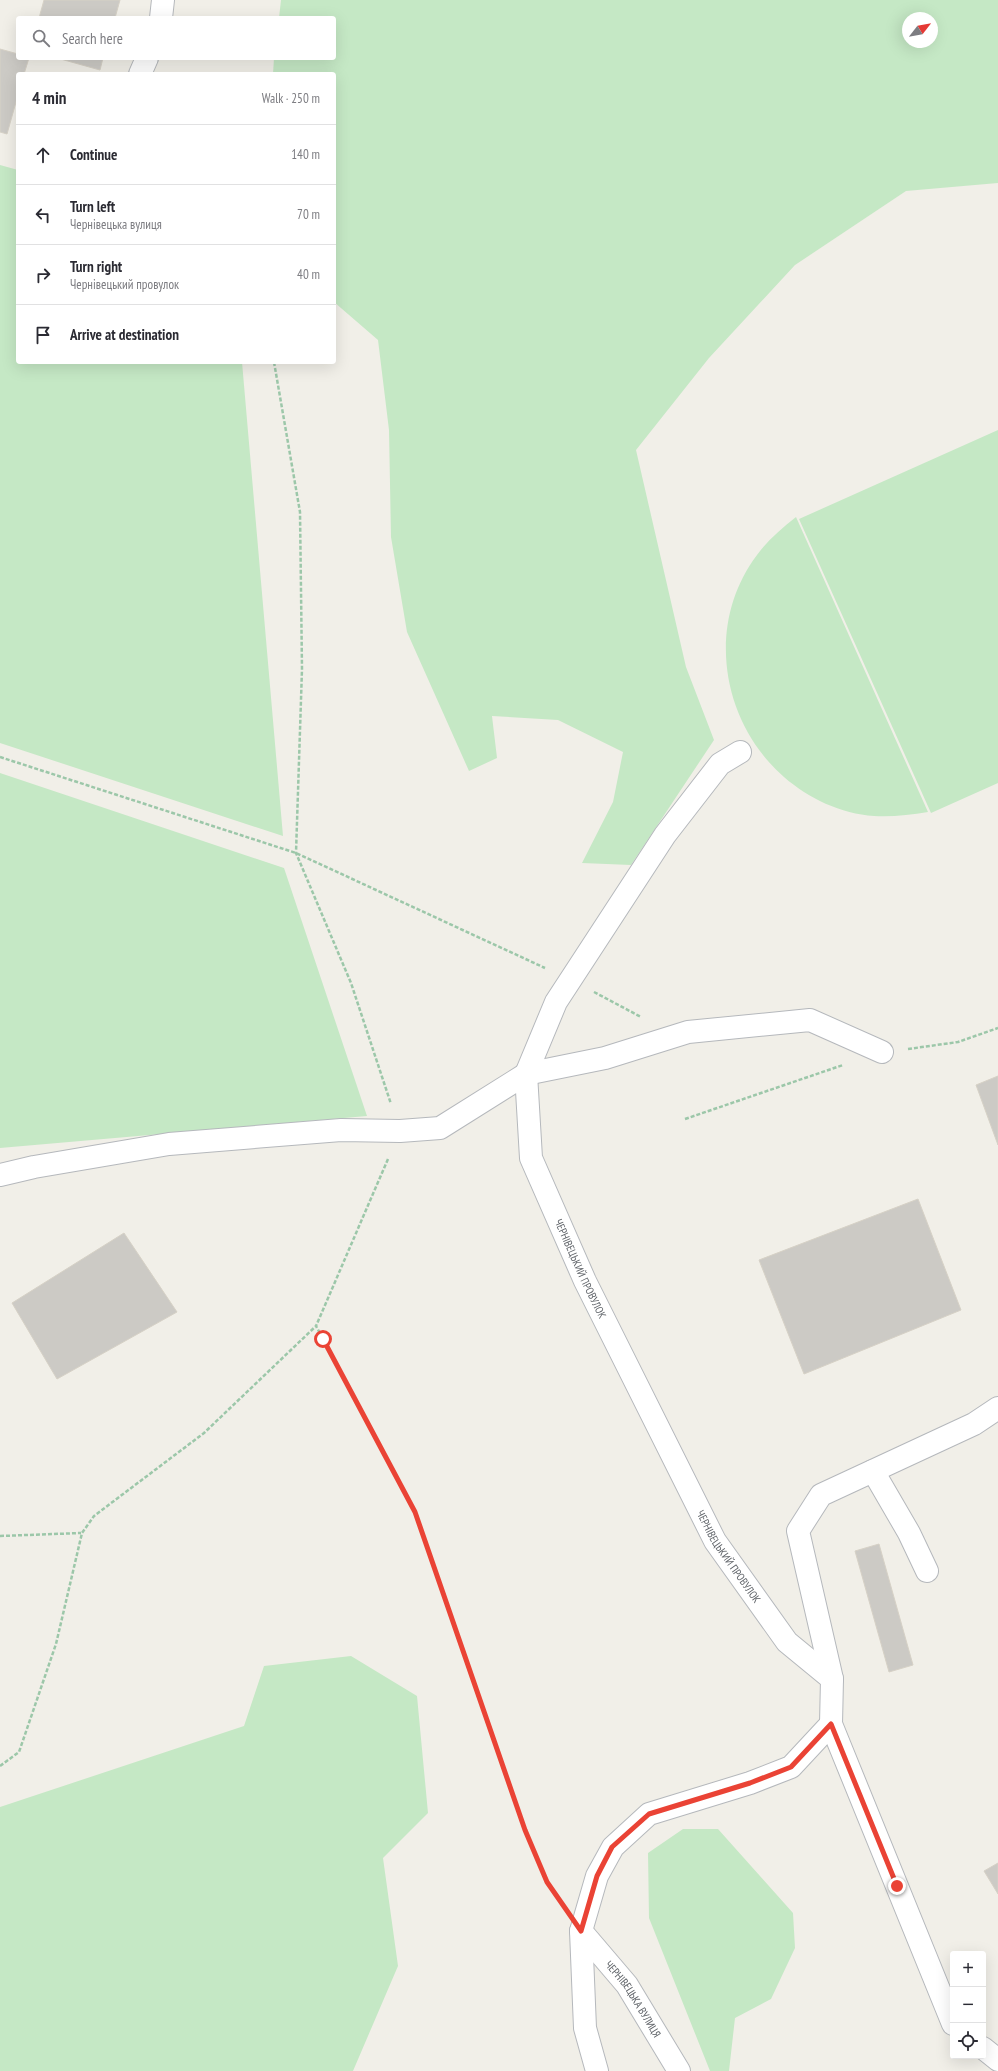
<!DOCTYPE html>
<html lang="en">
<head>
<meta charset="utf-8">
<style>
  :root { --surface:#fff; --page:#f2f2f3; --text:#2b2b33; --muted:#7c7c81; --line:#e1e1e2 }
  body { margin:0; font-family:"PT Sans Narrow",sans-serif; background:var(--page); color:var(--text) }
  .controls { position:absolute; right:12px; bottom:12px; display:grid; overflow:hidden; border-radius:4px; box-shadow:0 4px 16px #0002 }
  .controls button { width:36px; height:36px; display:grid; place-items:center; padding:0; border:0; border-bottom:1px solid var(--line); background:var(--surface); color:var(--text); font:20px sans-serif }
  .compass { position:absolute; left:902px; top:12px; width:36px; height:36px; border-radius:50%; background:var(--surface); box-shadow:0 4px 16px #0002; rotate:59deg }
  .stop { position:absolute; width:12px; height:12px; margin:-9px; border:3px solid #ea4335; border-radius:50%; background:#fff }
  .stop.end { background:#ea4335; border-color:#fff; box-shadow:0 1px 4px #0008 }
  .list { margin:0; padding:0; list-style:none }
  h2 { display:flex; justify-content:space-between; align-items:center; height:52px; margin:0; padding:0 16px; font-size:17px }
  h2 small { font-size:13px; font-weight:400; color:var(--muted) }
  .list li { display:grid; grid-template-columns:26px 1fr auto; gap:12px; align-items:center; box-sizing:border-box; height:60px; padding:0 16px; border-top:1px solid var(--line) }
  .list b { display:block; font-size:15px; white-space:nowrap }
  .list p { margin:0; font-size:13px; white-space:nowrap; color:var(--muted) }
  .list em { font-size:13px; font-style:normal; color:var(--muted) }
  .icon { flex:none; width:22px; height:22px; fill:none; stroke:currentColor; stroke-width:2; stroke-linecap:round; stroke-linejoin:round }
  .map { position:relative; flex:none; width:998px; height:2071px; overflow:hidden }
  .search { position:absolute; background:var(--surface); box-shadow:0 4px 16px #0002; left:16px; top:16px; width:320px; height:44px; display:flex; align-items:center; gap:10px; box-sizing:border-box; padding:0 14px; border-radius:4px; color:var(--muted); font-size:15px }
  .panel { position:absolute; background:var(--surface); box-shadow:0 4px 16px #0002; left:16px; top:72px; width:320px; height:292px; border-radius:4px }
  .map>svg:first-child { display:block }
</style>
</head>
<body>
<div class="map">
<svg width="998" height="2071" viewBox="0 0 998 2071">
  <rect width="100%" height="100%" fill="#f1efe8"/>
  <path fill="#c5e8c5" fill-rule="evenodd" d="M 281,0 L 998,0 L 998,183 L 906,191 L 795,265 L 709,358 L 636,450 L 686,667 L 714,740 L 631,865 L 582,863 L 613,802 L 623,752 L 558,720 L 492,716 L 497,758 L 469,771 L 407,632 L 391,537 L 389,430 L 378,340 L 334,302 L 334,74 L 273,74 L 274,58 L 334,58 L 334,18 L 279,18 ZM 908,18 L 932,18 L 932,42 L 908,42 Z
    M 0,165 L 18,170 L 18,362 L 242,362 L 283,836 L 0,743 Z
    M 998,430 L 998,783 L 931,813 L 799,519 Z
    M 796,517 L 928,812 C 910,815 892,817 874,816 C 841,814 808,798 784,777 C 721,722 705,624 757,555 C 768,540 781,529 796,517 Z
    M 0,773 L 284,868 L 367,1116 L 0,1148 Z
    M 351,1656 L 417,1696 L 428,1813 L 383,1858 L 398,1966 L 353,2071 L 0,2071 L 0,1807 L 244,1726 L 264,1666 Z
    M 683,1829 L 718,1829 L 793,1913 L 795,1948 L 771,1999 L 735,2018 L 729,2071 L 710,2071 L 649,1918 L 648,1853 Z"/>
  <path fill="#cccac5" stroke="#d6d1c6" d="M 44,0 L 120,0 L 115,18 L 39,18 Z
    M 0,49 L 18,54 L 18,58 L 29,58 L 24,74 L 18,74 L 18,95 L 7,134 L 0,132 Z
    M 57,58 L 103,58 L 100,70 Z
    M 998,1076 L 998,1145 L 976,1085 Z
    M 918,1199 L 961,1310 L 804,1374 L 759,1260 Z
    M 124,1233 L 177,1312 L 57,1379 L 12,1303 Z
    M 879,1544 L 913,1665 L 889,1672 L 855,1551 Z
    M 998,1863 L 998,1894 L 984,1871 Z"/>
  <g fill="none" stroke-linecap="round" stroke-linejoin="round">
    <g stroke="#b5b8bc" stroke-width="24">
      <g id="minor">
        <path d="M 161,18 L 163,0"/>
        <path d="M 140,74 L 147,58"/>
        <path id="s1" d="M 740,752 L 720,764 L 665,835 L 556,1002 L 526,1074 L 531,1158 L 585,1281 L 715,1541 L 787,1642 L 832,1679 L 831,1724 L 953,2024"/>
        <path d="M 0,1175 L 34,1167 L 169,1144 L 341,1130 L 400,1131 L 440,1128 L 526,1074 L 605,1058 L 688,1032 L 810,1020 L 882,1052"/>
        <path d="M 873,1471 L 909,1533 L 927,1571"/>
        <path d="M 832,1679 L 798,1531 L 821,1495 L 974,1424 L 998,1408"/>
        <path id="s2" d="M 581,1931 L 627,1985 L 679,2071"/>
        <path d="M 983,2048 L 998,2060"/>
        <path d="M 597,2071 L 585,2028 L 581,1931 L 597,1876 L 613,1847 L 649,1814 L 750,1783 L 791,1767 L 831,1724"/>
      </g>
    </g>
    <path stroke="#9cc7a9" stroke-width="2.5" stroke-dasharray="4 2" stroke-linecap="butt" d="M 274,362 L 300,512 L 302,669 L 296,853 L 351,983 L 391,1104
      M 0,757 L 296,853 L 545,968
      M 594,992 L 641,1017
      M 908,1049 L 958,1042 L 998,1028
      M 685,1119 L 843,1065
      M 388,1159 L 316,1326 L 415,1512 L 525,1830 L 547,1881 L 561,1901
      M 0,1536 L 81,1533
      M 0,1766 L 19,1752 L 56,1644 L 82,1533 L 94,1516 L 204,1433 L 316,1326"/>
    <use href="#minor" stroke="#fff" stroke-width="22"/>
  </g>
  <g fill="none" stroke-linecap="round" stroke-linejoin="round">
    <path stroke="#ea4335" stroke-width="5" d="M 323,1339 L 415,1512 L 525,1830 L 547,1882 L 581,1931 L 597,1876 L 612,1847 L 649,1814 L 750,1783 L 791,1767 L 831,1724 L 897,1886"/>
  </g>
  <g text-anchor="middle" stroke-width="3" stroke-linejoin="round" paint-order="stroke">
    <g font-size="11" fill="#5f6368" stroke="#fff">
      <text dy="4" stroke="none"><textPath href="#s1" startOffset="596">ЧЕРНІВЕЦЬКИЙ ПРОВУЛОК</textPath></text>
      <text dy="4" stroke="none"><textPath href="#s1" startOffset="920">ЧЕРНІВЕЦЬКИЙ ПРОВУЛОК</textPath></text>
      <text dy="4" stroke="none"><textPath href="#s2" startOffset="86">ЧЕРНІВЕЦЬКА ВУЛИЦЯ</textPath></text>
    </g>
  </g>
</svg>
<div class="controls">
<button>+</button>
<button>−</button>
<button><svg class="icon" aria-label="locate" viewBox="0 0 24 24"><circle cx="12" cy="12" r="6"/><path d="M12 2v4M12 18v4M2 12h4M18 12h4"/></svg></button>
</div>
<svg class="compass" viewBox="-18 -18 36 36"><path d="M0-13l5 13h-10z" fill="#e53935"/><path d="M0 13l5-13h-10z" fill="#7c7c81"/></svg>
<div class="stop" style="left:323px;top:1339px"></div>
<div class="stop end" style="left:897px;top:1886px"></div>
<div class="search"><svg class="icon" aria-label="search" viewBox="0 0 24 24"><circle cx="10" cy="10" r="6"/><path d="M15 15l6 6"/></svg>Search here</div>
<section class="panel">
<h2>4 min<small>Walk · 250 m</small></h2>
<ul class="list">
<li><svg class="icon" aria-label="ahead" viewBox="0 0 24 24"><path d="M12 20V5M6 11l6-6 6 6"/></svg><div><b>Continue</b></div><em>140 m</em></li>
<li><svg class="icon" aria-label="left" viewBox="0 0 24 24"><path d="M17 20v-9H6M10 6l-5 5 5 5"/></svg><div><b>Turn left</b><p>Чернівецька вулиця</p></div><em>70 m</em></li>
<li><svg class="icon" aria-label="right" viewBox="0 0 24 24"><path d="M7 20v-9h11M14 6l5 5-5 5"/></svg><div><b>Turn right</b><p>Чернівецький провулок</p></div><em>40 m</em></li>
<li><svg class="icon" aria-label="arrive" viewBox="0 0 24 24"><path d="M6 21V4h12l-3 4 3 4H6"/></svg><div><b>Arrive at destination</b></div></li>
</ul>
</section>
</div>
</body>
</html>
